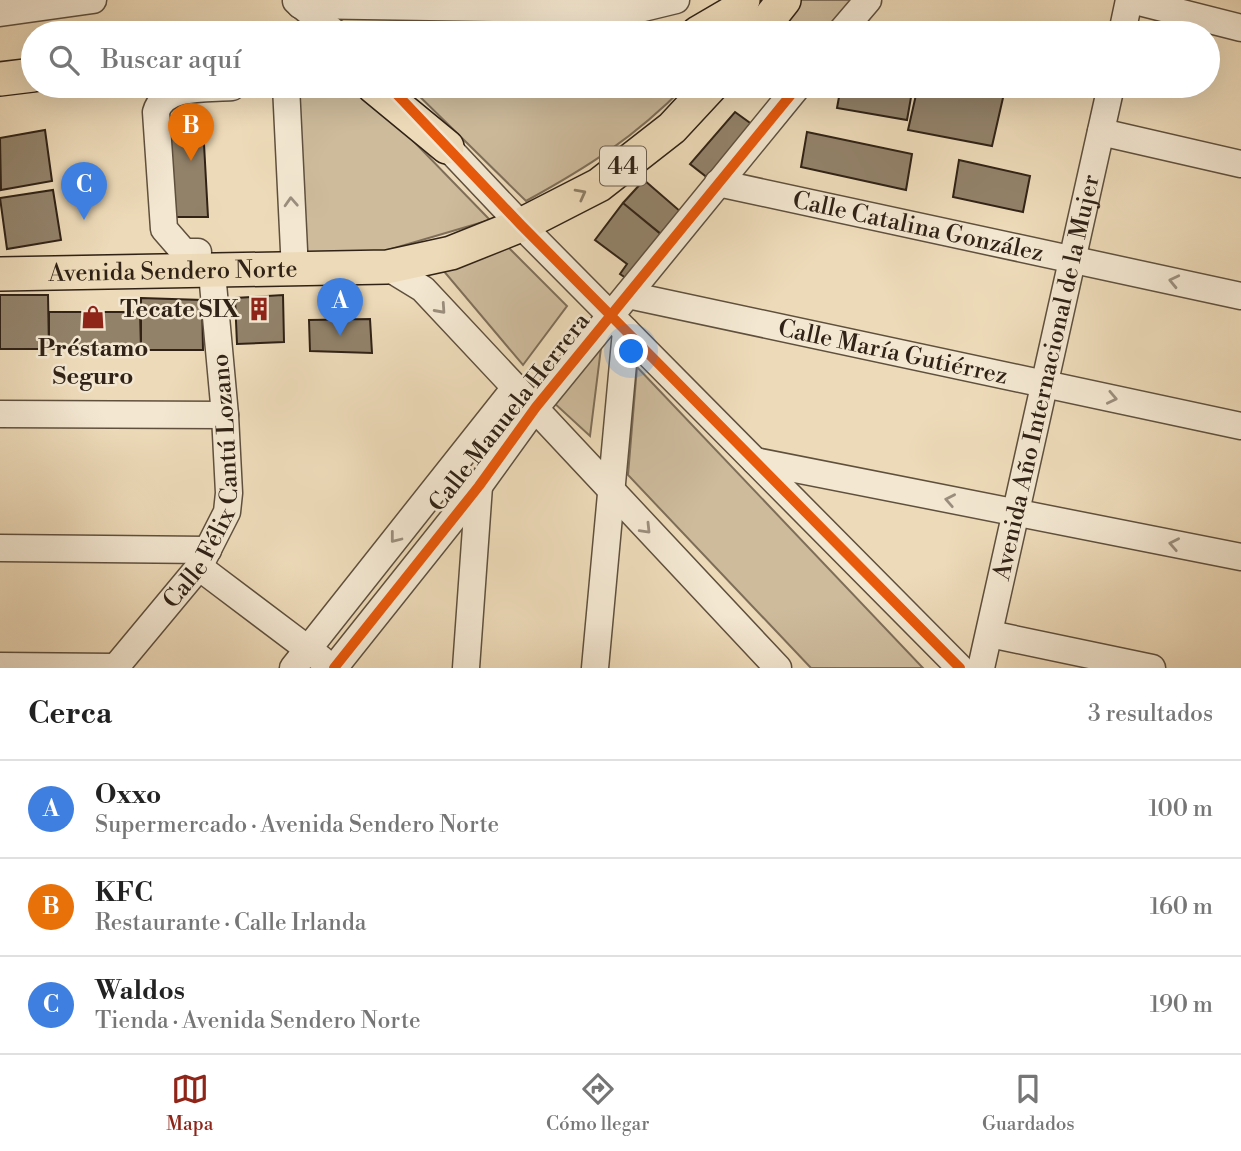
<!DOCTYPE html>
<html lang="es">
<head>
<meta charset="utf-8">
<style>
  :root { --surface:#fff; --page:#f6f6f6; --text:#222; --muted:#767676; --line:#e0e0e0; --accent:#8f2418 }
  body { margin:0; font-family:"Libre Bodoni",serif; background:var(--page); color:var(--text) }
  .you { position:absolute; left:632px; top:352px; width:24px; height:24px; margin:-18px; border:5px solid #fff; border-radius:50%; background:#1a73e8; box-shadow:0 0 0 10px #1a73e833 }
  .badge { display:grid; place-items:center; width:46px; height:46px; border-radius:50%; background:var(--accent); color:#fff; font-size:23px; font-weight:700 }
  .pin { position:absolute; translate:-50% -58px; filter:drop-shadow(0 2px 4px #0008) }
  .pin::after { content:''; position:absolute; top:37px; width:24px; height:21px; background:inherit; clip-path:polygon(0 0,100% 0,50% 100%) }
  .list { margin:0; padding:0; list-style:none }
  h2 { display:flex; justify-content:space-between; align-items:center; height:91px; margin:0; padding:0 28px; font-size:30px }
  h2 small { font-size:23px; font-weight:400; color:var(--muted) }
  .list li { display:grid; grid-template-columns:46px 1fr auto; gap:21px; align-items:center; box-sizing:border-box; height:98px; padding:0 28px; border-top:2px solid var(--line) }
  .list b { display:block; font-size:26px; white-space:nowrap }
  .list p { margin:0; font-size:23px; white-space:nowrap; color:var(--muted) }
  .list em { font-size:23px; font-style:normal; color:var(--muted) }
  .icon { flex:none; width:38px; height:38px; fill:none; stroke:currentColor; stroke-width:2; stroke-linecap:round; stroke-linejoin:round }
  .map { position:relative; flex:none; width:1241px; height:668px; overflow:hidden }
  .search { position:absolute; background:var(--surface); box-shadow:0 7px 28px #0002; left:21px; right:21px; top:21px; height:77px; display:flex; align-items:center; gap:18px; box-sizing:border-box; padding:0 24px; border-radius:38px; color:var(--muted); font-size:26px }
  .sheet { height:385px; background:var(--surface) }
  nav { display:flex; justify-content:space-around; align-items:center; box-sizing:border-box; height:98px; border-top:2px solid var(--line); background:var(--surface); font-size:19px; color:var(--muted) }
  nav a { display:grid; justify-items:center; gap:4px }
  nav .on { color:var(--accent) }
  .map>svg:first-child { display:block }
</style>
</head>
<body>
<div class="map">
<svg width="1241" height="668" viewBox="0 0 1241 668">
  <rect width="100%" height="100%" fill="#eddab8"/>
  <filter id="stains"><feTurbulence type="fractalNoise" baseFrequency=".00286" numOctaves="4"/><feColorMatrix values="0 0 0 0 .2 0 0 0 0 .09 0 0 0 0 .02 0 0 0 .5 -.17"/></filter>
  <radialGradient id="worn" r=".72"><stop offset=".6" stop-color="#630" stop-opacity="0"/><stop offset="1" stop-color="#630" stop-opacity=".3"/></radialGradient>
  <path fill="#cdbb9c" stroke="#7e6e59" stroke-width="2" d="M 799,0 L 863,0 L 836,33 L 774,33 Z
    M 295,86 L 360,86 L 490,220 L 381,252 L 306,261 Z
    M 409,86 L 685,86 C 635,137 588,167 526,201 Z
    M 508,247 L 567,306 L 523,365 L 442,269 Z
    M 602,340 L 590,436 L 553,402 Z
    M 637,367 L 923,668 L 811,668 L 628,475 Z"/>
  <path fill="#92826a" stroke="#302216" stroke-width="2" d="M 841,86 L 913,86 L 907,120 L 837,108 Z
    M 918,86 L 988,86 L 1005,89 L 992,146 L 908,130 Z
    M 735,112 L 757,128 L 713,182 L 690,164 Z
    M 160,126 L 203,126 L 208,217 L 171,217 Z
    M 45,130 L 52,181 L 1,190 L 0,138 Z
    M 807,132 L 912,154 L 906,190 L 801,167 Z
    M 959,160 L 1030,176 L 1023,212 L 953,197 Z
    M 644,180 L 681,212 L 661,234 L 623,203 Z
    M 53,190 L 61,240 L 7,249 L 0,198 Z
    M 623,203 L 669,241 L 633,283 L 620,274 L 627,264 L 595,240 Z
    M 0,295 L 48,295 L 49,349 L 0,349 Z
    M 283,295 L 284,342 L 237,344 L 235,298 Z
    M 141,298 L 202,300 L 203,350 L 141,350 Z
    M 49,312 L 140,312 L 141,350 L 49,349 Z
    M 370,319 L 372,353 L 310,351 L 309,320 Z"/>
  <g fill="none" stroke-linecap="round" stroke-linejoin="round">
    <g stroke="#5f503e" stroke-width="29">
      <g id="minor">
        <path d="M 1131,0 L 1241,28"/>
        <path d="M 296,1 L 335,33"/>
        <path d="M 300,5 L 635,10 L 676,0"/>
        <path d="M 0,13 L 93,0"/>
        <path d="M 840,33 L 868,0"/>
        <path d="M 1122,33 L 1129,0"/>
        <path d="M 286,86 L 295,271"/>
        <path d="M 1101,132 L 1241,164"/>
        <path d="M 434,133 L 521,225 L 960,668"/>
        <path id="s1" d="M 718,183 L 1241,296"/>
        <path d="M 198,252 L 184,252 L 164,229 L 156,112 C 164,84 208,89 232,87"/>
        <path d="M 387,267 L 423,289 L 778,668"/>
        <path id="s2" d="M 628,295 L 1241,426"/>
        <path d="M 0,414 L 225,415"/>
        <path d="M 755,461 L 1241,557"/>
        <path d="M 0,548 L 208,550"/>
        <path d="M 199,567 L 321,659"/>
        <path d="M 990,634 L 1152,668"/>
        <path d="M 0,666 L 115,667"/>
        <path id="s3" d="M 115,668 L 199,567 L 227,512 L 229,493 L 225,415 L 212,273"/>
        <path d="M 293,668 L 514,389"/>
        <path d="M 334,668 L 479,486 L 536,407 L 798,86"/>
        <path d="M 466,668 L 479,486"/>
        <path d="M 595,668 L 626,331"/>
        <path id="s4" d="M 981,668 L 1111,86"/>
      </g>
    </g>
    <g stroke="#302216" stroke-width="36">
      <g id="major">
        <path d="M 698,33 L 734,12 L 743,0"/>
        <path d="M 758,33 L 784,0"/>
        <path d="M 0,79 L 33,75"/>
        <path d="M 373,86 L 447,147"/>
        <path id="s5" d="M 0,274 L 387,267 L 451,253 L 521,225 L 599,185 L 672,128 L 711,86"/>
      </g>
    </g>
    <use href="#minor" stroke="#f3e7d1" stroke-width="26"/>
    <use href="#major" stroke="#eddab8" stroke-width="33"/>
    <g stroke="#f3e7d1" stroke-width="15">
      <path id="cycleway" d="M 389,86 L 521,225 L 960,668
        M 334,668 L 479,486 L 536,407 L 798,86"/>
    </g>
    <use href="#cycleway" stroke="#e8590c" stroke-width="10"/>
  </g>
  <defs><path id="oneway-chevron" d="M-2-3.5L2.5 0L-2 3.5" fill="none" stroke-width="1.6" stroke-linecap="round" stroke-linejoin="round" transform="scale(1.75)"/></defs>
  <use stroke="#8e7e67" href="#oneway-chevron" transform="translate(581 194) rotate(-28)"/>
  <g stroke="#9b8e7d">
    <use href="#oneway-chevron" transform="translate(291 202) rotate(-93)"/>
    <use href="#oneway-chevron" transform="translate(1174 281) rotate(-167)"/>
    <use href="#oneway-chevron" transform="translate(441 309) rotate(48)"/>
    <use href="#oneway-chevron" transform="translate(1112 398) rotate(12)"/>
    <use href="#oneway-chevron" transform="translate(950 500) rotate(-169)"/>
    <use href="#oneway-chevron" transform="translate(646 529) rotate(46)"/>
    <use href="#oneway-chevron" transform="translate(395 538) rotate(128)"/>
    <use href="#oneway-chevron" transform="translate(1174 544) rotate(-169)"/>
  </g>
  <defs>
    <g id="building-bare" transform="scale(1.89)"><path d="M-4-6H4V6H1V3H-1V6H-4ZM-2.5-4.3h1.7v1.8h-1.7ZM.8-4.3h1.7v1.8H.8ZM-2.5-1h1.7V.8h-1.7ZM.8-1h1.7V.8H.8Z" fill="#8f2418" stroke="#f3e7d1" stroke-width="2.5" paint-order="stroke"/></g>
    <g id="shop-bare" transform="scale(1.89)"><path d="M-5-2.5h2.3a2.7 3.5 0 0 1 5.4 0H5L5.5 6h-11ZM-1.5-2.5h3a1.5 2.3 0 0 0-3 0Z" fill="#8f2418" stroke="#f3e7d1" stroke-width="2.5" paint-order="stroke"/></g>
  </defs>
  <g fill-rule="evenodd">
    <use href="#building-bare" x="259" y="309"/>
    <use href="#shop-bare" x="93" y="317"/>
  </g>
  <g text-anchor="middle" stroke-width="5" stroke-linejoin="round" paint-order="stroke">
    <rect fill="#f3e7d1" stroke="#6a5d4e" stroke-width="2" x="600" y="146.5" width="46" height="39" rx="5"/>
    <g font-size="23" font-weight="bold" fill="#302216">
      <text x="623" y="174">44</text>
    </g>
    <g font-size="24" fill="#302216" stroke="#f3e7d1">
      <text dy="8" stroke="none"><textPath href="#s1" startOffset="205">Calle Catalina González</textPath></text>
      <text dy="8" stroke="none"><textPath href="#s5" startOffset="173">Avenida Sendero Norte</textPath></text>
      <text dy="8" stroke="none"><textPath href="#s2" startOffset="271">Calle María Gutiérrez</textPath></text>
      <text dy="8" stroke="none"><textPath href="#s4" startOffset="298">Avenida Año Internacional de la Mujer</textPath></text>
      <text transform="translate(509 412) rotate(-52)" y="8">Calle Manuela Herrera</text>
      <text dy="8" stroke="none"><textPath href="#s3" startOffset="217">Calle Félix Cantú Lozano</textPath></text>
    </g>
    <g font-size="24" font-weight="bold" fill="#302216" stroke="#f3e7d1" text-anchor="end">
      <text x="239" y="317">Tecate SIX</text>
      <text x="93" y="356" text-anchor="middle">Préstamo<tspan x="93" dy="28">Seguro</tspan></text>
    </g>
  </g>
  <rect width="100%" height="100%" filter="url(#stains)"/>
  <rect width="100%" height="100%" fill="url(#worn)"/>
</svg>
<div class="you"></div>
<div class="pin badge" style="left:340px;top:336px;background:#3f7fe0">A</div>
<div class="pin badge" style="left:191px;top:161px;background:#e8710a">B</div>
<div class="pin badge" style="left:84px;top:220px;background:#3f7fe0">C</div>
<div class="search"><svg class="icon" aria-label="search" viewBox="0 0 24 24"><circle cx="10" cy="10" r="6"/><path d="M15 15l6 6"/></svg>Buscar aquí</div>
</div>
<section class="sheet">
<h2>Cerca<small>3 resultados</small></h2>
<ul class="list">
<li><span class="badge" style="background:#3f7fe0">A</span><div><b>Oxxo</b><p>Supermercado · Avenida Sendero Norte</p></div><em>100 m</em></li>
<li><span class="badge" style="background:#e8710a">B</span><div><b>KFC</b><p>Restaurante · Calle Irlanda</p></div><em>160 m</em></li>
<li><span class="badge" style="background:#3f7fe0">C</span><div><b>Waldos</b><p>Tienda · Avenida Sendero Norte</p></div><em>190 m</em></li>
</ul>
</section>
<nav>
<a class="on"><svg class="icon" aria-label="map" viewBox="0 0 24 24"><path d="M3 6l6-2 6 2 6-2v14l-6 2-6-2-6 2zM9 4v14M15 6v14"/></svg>Mapa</a>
<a><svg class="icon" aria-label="directions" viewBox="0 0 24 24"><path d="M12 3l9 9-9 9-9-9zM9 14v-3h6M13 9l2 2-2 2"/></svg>Cómo llegar</a>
<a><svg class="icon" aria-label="saved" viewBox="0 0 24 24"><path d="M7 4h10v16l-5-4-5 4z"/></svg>Guardados</a>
</nav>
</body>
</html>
